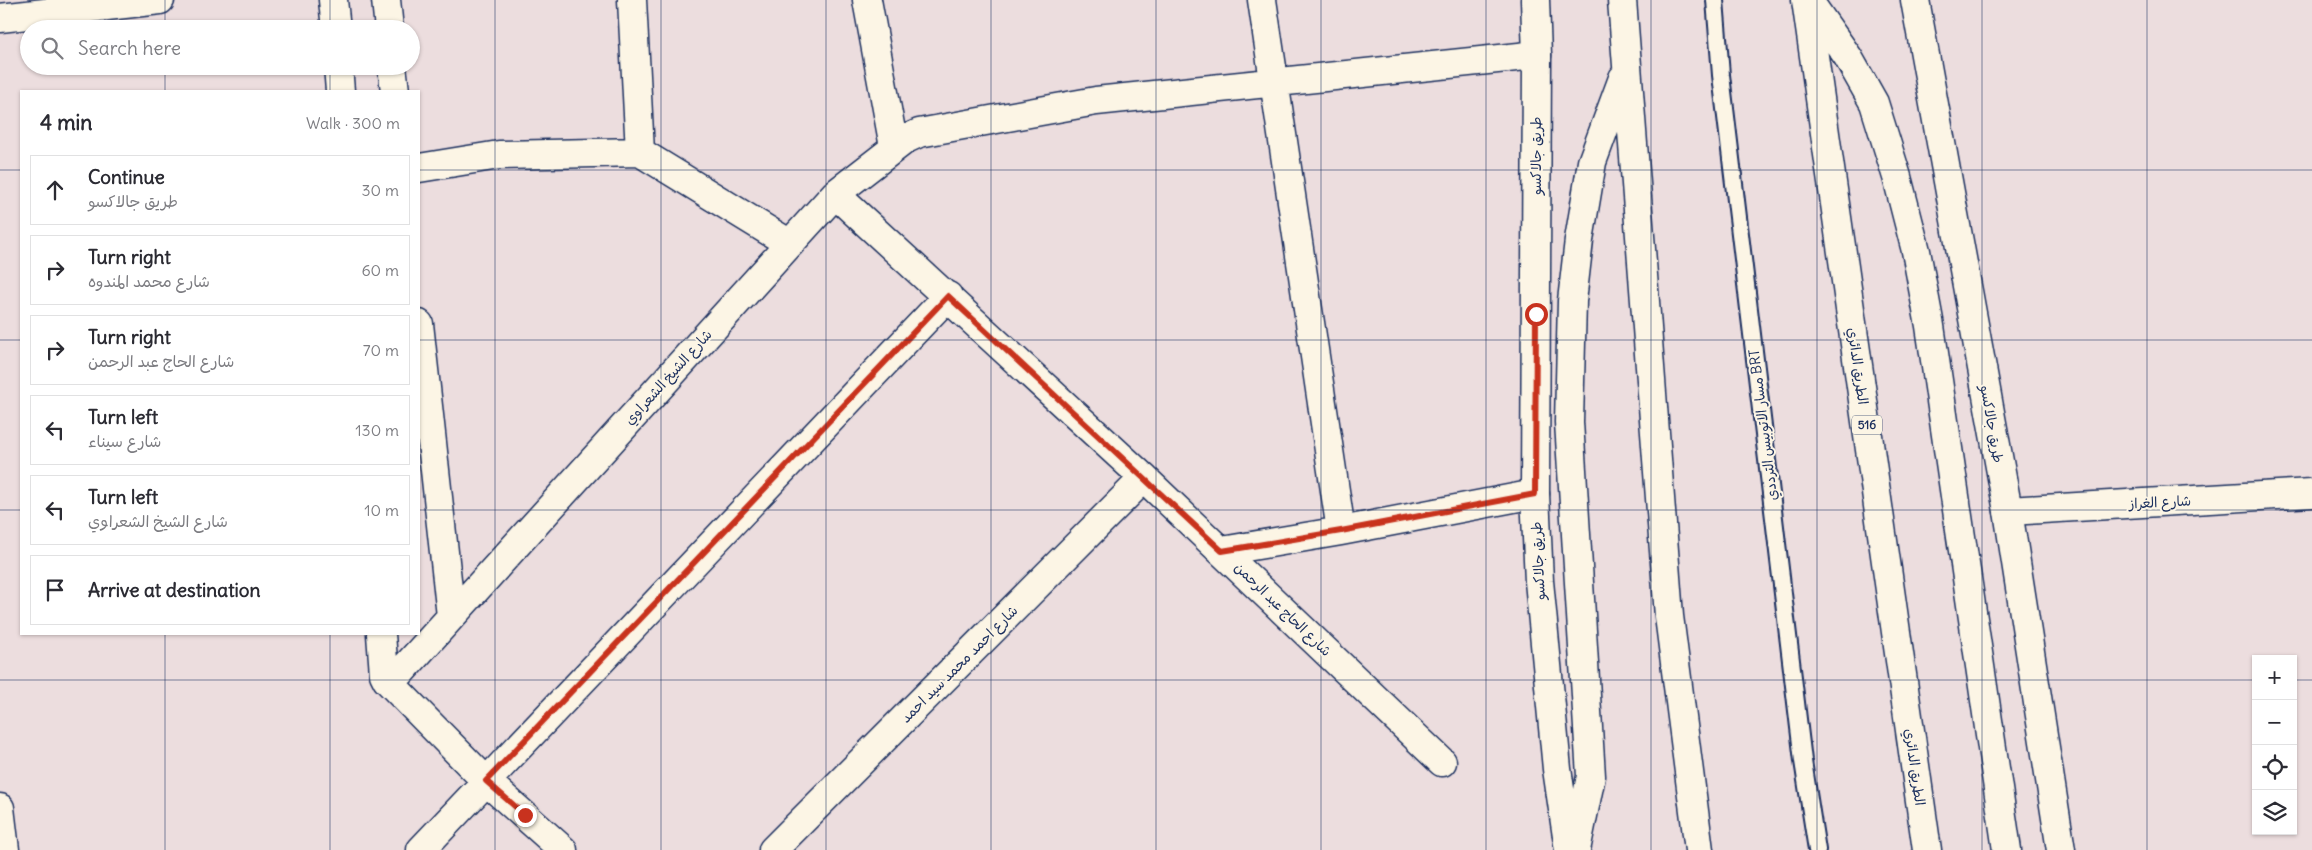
<!DOCTYPE html>
<html lang="en">
<head>
<meta charset="utf-8">
<style>
  :root { --surface:#fff; --page:#f7f7f7; --text:#2b2b33; --muted:#7c7c81; --line:#e1e1e2 }
  body { margin:0; font-family:Delius,"Playpen Sans Arabic",sans-serif; background:var(--page); color:var(--text) }
  .controls { position:absolute; right:15px; bottom:15px; display:grid; overflow:hidden; border-radius:0px; box-shadow:0 1px 4px #0004 }
  .controls button { width:45px; height:45px; display:grid; place-items:center; padding:0; border:0; border-bottom:1px solid var(--line); background:var(--surface); color:var(--text); font:25px sans-serif }
  .stop { position:absolute; width:15px; height:15px; margin:-11px; border:4px solid #c8321e; border-radius:50%; background:#fff }
  .stop.end { background:#c8321e; border-color:#fff; box-shadow:0 1px 5px #0008 }
  .list { margin:0; padding:0; list-style:none }
  h2 { display:flex; justify-content:space-between; align-items:center; height:65px; margin:0; padding:0 20px; font-size:21px }
  h2 small { font-size:16px; font-weight:400; color:var(--muted) }
  .list li { display:grid; grid-template-columns:32px 1fr auto; gap:15px; align-items:center; box-sizing:border-box; height:70px; margin:0 10px 10px; padding:0 10px; border:1px solid var(--line); border-radius:0px }
  .list b { display:block; font-size:19px; white-space:nowrap }
  .list p { margin:0; font-size:16px; white-space:nowrap; color:var(--muted) }
  .list em { font-size:16px; font-style:normal; color:var(--muted) }
  .icon { flex:none; width:28px; height:28px; fill:none; stroke:currentColor; stroke-width:2; stroke-linecap:round; stroke-linejoin:round }
  .map { position:relative; flex:none; width:2312px; height:850px; overflow:hidden }
  .search { position:absolute; background:var(--surface); box-shadow:0 1px 4px #0004; left:20px; top:20px; width:400px; height:55px; display:flex; align-items:center; gap:12px; box-sizing:border-box; padding:0 18px; border-radius:28px; color:var(--muted); font-size:19px }
  .panel { position:absolute; background:var(--surface); box-shadow:0 1px 4px #0004; left:20px; top:90px; width:400px; height:545px; border-radius:0px }
  .map>svg:first-child { display:block }
</style>
</head>
<body>
<div class="map">
<svg width="2312" height="850" viewBox="0 0 2312 850">
  <rect width="100%" height="100%" fill="#ecddde"/>
  <filter id="ink" filterUnits="userSpaceOnUse"><feTurbulence type="fractalNoise" baseFrequency=".02" numOctaves="2"/><feDisplacementMap in="SourceGraphic" scale="10" xChannelSelector="R" yChannelSelector="G"/><feConvolveMatrix kernelMatrix="1 2 1 2 8 2 1 2 1" color-interpolation-filters="sRGB"/></filter>
  <g filter="url(#ink)">
    <g fill="none" stroke-linecap="round" stroke-linejoin="round">
      <g stroke="#1b2f5e" stroke-width="20">
        <path id="service" d="M 1715,0 L 1721,75 L 1803,761 L 1817,850"/>
      </g>
      <g stroke="#1b2f5e" stroke-width="31">
        <path id="minor" d="M 333,0 L 336,29
          M 386,0 L 389,29
          M 632,0 L 640,152
          M 867,0 L 894,147
          M 1262,0 L 1341,531
          M 0,18 L 160,0
          M 338,66 L 340,91
          M 392,66 L 395,91
          M 419,168 L 499,155 L 640,152 L 790,244
          M 835,194 L 1144,478 L 1442,762
          M 419,324 L 451,616
          M 2008,511 L 2312,493
          M 1222,551 L 1341,531 L 1535,494
          M 381,634 L 384,674 L 387,680 L 486,781 L 563,850
          M 391,683 L 835,194 L 906,139 L 919,133 L 1096,101 L 1537,55
          M 0,808 L 5,850
          M 421,850 L 948,296
          M 773,850 L 1144,478"/>
      </g>
      <g stroke="#1b2f5e" stroke-width="31">
        <path id="tertiary" d="M 1535,0 L 1537,55 L 1535,494 L 1539,581 L 1557,769 L 1569,850
          M 1915,0 L 2008,511 L 2061,850"/>
      </g>
      <g stroke="#1b2f5e" stroke-width="31">
        <path id="motorway" d="M 1622,0 L 1669,616 L 1699,850
          M 1806,0 L 1927,850
          M 1808,0 L 1848,57 L 1874,103 L 1897,177 L 1916,251 L 1930,326 L 2007,850
          M 1576,850 L 1591,776 L 1569,422 L 1572,301 L 1579,240 L 1592,162 L 1623,78"/>
      </g>
      <use href="#service" stroke="#fcf5e5" stroke-width="16"/>
      <use href="#minor" stroke="#fcf5e5" stroke-width="28"/>
      <use href="#tertiary" stroke="#fcf5e5" stroke-width="28"/>
      <use href="#motorway" stroke="#fcf5e5" stroke-width="28"/>
    </g>
  </g>
  <g fill="none" stroke-linecap="round" stroke-linejoin="round" filter="url(#ink)">
    <path stroke="#c8321e" stroke-width="6" d="M 525,815 L 486,781 L 948,296 L 1222,551 L 1341,531 L 1535,494 L 1536,314"/>
  </g>
  <path fill="none" stroke="#1b2f5e" stroke-width="1" stroke-opacity="0.55" d="M 165,0 L 165,29M 330,0 L 330,29M 495,0 L 495,850M 661,0 L 661,850M 826,0 L 826,850M 991,0 L 991,850M 1156,0 L 1156,850M 1321,0 L 1321,850M 1486,0 L 1486,850M 1651,0 L 1651,850M 1817,0 L 1817,850M 1982,0 L 1982,850M 2147,0 L 2147,850M 165,66 L 165,91M 330,66 L 330,91M 0,170 L 21,170M 419,170 L 2312,170M 0,340 L 21,340M 419,340 L 2312,340M 0,510 L 21,510M 419,510 L 2312,510M 165,634 L 165,850M 330,634 L 330,850M 0,680 L 2256,680M 2293,680 L 2312,680"/>
  <g text-anchor="middle" stroke-width="4" stroke-linejoin="round" paint-order="stroke">
    <rect fill="#fcf5e5" stroke="#5e6a86" stroke-width="1" x="1852" y="415.5" width="30" height="19" rx="4"/>
    <g font-size="12" font-weight="bold" fill="#1b2f5e">
      <text x="1867" y="429">516</text>
    </g>
    <g font-size="14" fill="#1b2f5e" stroke="#fcf5e5">
      <text transform="translate(1536 156) rotate(-90)" y="5">طريق جالاكسو</text>
      <text transform="translate(1858 366) rotate(82)" y="5">الطريق الدائري</text>
      <text transform="translate(668 377) rotate(-48)" y="5">شارع الشيخ الشعراوي</text>
      <text transform="translate(1992 424) rotate(80)" y="5">طريق جالاكسو</text>
      <text transform="translate(1763 425) rotate(-97)" y="5">مسار الاتوبيس الترددي BRT</text>
      <text transform="translate(2160 502) rotate(-3)" y="5">شارع الغراز</text>
      <text transform="translate(1538 561) rotate(-93)" y="5">طريق جالاكسو</text>
      <text transform="translate(1283 609) rotate(44)" y="5">شارع الحاج عبد الرحمن</text>
      <text transform="translate(959 664) rotate(-45)" y="5">شارع احمد محمد سيد احمد</text>
      <text transform="translate(1915 767) rotate(82)" y="5">الطريق الدائري</text>
    </g>
  </g>
</svg>
<div class="controls">
<button>+</button>
<button>−</button>
<button><svg class="icon" aria-label="locate" viewBox="0 0 24 24"><circle cx="12" cy="12" r="6"/><path d="M12 2v4M12 18v4M2 12h4M18 12h4"/></svg></button>
<button><svg class="icon" aria-label="layers" viewBox="0 0 24 24"><path d="M12 4l9 5-9 5-9-5zM3 14l9 5 9-5"/></svg></button>
</div>
<div class="stop" style="left:1536px;top:314px"></div>
<div class="stop end" style="left:525px;top:815px"></div>
<div class="search"><svg class="icon" aria-label="search" viewBox="0 0 24 24"><circle cx="10" cy="10" r="6"/><path d="M15 15l6 6"/></svg>Search here</div>
<section class="panel">
<h2>4 min<small>Walk · 300 m</small></h2>
<ul class="list">
<li><svg class="icon" aria-label="ahead" viewBox="0 0 24 24"><path d="M12 20V5M6 11l6-6 6 6"/></svg><div><b>Continue</b><p>طريق جالاكسو</p></div><em>30 m</em></li>
<li><svg class="icon" aria-label="right" viewBox="0 0 24 24"><path d="M7 20v-9h11M14 6l5 5-5 5"/></svg><div><b>Turn right</b><p>شارع محمد المندوه</p></div><em>60 m</em></li>
<li><svg class="icon" aria-label="right" viewBox="0 0 24 24"><path d="M7 20v-9h11M14 6l5 5-5 5"/></svg><div><b>Turn right</b><p>شارع الحاج عبد الرحمن</p></div><em>70 m</em></li>
<li><svg class="icon" aria-label="left" viewBox="0 0 24 24"><path d="M17 20v-9H6M10 6l-5 5 5 5"/></svg><div><b>Turn left</b><p>شارع سيناء</p></div><em>130 m</em></li>
<li><svg class="icon" aria-label="left" viewBox="0 0 24 24"><path d="M17 20v-9H6M10 6l-5 5 5 5"/></svg><div><b>Turn left</b><p>شارع الشيخ الشعراوي</p></div><em>10 m</em></li>
<li><svg class="icon" aria-label="arrive" viewBox="0 0 24 24"><path d="M6 21V4h12l-3 4 3 4H6"/></svg><div><b>Arrive at destination</b></div></li>
</ul>
</section>
</div>
</body>
</html>
